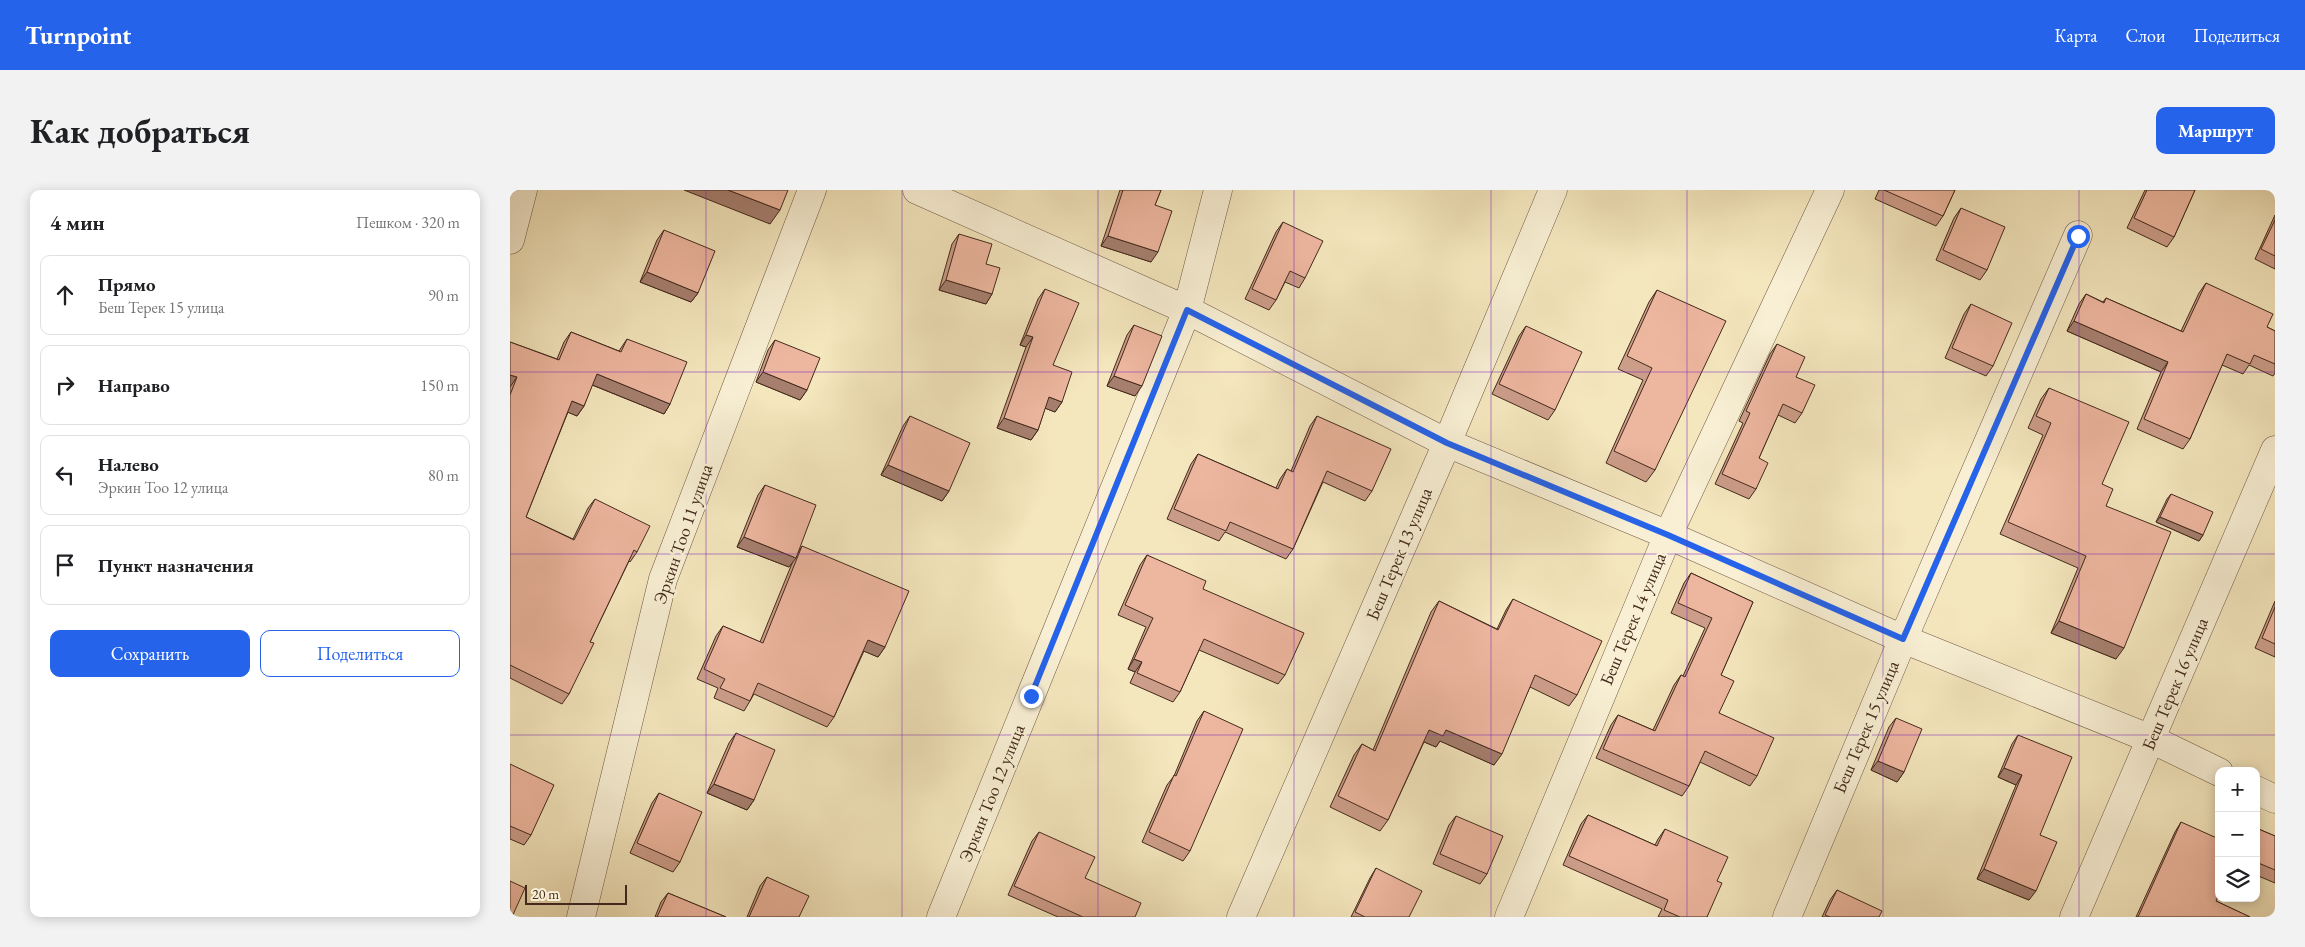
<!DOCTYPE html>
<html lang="ru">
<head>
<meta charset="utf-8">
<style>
  :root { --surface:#fff; --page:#f2f2f2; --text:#202124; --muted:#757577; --line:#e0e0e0; --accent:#2563eb }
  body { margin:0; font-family:"EB Garamond",serif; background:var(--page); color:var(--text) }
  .controls { position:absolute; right:15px; bottom:15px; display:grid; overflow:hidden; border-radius:10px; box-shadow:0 2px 12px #0003 }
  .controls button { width:45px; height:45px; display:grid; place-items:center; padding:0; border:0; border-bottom:1px solid var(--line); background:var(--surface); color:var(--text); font:25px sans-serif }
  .scale { position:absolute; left:15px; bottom:12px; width:102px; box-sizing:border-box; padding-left:5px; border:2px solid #432a1c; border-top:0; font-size:14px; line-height:18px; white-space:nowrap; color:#432a1c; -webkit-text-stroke:4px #f8efd4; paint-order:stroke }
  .stop { position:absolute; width:15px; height:15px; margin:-11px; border:4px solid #2563eb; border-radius:50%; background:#fff }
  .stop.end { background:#2563eb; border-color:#fff; box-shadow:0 1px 5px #0008 }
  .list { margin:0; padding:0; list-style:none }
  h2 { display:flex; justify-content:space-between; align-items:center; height:65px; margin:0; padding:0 20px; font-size:21px }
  h2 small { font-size:16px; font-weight:400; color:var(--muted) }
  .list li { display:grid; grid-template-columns:32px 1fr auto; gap:15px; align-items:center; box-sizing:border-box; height:80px; margin:0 10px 10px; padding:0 10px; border:1px solid var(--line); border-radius:10px }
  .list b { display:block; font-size:19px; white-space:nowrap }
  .list p { margin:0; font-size:16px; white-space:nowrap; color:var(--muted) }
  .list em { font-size:16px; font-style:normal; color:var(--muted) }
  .actions { display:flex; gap:10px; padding:15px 20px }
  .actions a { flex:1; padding:11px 0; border:1px solid var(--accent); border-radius:10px; text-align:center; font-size:18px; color:var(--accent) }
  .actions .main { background:var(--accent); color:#fff }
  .icon { flex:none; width:28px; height:28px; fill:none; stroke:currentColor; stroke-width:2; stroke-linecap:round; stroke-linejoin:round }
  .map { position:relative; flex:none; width:1765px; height:727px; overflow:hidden; border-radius:10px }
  header { display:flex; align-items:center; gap:30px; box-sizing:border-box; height:70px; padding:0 25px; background:var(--accent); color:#fff }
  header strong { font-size:24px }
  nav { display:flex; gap:28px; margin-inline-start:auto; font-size:18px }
  .intro { display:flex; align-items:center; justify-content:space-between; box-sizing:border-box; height:120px; padding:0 30px }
  h1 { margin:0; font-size:35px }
  .button { padding:12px 22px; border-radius:10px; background:var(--accent); color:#fff; font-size:18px; font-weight:700 }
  main { display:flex; gap:30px; padding:0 30px }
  aside { flex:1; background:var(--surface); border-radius:10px; box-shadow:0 2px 12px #0003 }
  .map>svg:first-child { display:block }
</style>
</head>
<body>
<header>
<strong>Turnpoint</strong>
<nav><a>Карта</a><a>Слои</a><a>Поделиться</a></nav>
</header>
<div class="intro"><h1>Как добраться</h1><a class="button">Маршрут</a></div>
<main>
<aside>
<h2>4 мин<small>Пешком · 320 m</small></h2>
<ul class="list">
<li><svg class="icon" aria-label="ahead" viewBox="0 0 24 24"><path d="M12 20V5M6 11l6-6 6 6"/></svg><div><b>Прямо</b><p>Беш Терек 15 улица</p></div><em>90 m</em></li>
<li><svg class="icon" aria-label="right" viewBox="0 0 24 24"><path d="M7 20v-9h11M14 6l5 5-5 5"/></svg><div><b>Направо</b></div><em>150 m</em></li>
<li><svg class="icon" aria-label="left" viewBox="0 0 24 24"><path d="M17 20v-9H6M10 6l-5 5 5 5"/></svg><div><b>Налево</b><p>Эркин Тоо 12 улица</p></div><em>80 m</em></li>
<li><svg class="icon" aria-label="arrive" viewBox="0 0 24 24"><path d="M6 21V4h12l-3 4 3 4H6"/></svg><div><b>Пункт назначения</b></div></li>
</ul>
<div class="actions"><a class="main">Сохранить</a><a>Поделиться</a></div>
</aside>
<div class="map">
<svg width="1765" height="727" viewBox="0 0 1765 727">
  <rect width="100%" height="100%" fill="#f4e6bd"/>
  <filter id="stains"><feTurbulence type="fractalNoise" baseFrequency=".004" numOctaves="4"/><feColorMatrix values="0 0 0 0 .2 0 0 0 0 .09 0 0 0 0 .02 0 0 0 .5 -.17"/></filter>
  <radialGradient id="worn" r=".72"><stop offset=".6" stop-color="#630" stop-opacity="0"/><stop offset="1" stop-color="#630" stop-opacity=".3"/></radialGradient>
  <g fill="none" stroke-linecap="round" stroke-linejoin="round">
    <g stroke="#6f5944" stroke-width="29">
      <path id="minor" d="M 407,0 L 677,120 L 937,253 L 1158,345 L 1393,449 L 1641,549 L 1709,582
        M 0,50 L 13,0
        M 1746,600 L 1765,609
        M 71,727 L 153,389 L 302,0
        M 431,727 L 677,120 L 708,0
        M 731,727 L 937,253 L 1043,0
        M 999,727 L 1158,345 L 1320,0
        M 1277,727 L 1393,449 L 1568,45
        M 1564,727 L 1765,260"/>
    </g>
    <use href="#minor" stroke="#f8efd4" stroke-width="28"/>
  </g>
  <path fill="#cc9d89" stroke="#432a1c" d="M 610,0 L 651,0 L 645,15 L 641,72 L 591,56 Z
    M 1369,0 L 1445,0 L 1433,26 L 1426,36 L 1365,9 Z
    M 1635,0 L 1685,0 L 1664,47 L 1657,57 L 1617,38 Z
    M 1451,18 L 1477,80 L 1470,90 L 1426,70 L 1444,28 Z
    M 1765,25 L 1765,79 L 1745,69 Z
    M 773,32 L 795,88 L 789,98 L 775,92 L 766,110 L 759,120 L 735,109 L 766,42 Z
    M 154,40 L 188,103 L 181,112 L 130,92 L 147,50 Z
    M 449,44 L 476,74 L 482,104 L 476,114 L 429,100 L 442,54 Z
    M 1696,93 L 1757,137 L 1765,141 L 1765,183 L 1763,186 L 1739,175 L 1733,184 L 1712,175 L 1680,249 L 1673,259 L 1627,239 L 1651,182 L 1557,141 L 1569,114 L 1576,104 L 1593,112 L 1596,108 L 1671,141 L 1689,103 Z
    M 535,99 L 543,175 L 552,212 L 545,222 L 535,218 L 528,240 L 521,250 L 487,238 L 516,157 L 510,155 L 528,109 Z
    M 1147,100 L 1145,280 L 1136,292 L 1096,273 L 1133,190 L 1108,179 L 1139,112 Z
    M 1461,114 L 1483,176 L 1476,186 L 1435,168 L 1454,124 Z
    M 624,135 L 625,206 L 597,196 L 617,145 Z
    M 1016,136 L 1045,220 L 1038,230 L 982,204 L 1009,146 Z
    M 61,142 L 109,161 L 117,149 L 160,214 L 154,224 L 82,195 L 74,216 L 67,226 L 58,222 L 16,327 L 63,349 L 78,318 L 85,309 L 127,362 L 120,372 L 119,371 L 80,452 L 59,504 L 52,514 L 0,488 L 0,152 L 47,169 L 54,152 Z
    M 265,150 L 297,200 L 290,210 L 246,192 L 258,160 Z
    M 1267,154 L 1286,187 L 1292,223 L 1285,233 L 1268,225 L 1249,268 L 1246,299 L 1239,309 L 1205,294 L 1233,233 L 1229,231 L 1260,164 Z
    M 1539,198 L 1592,294 L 1596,316 L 1606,469 L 1541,443 L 1568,378 L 1490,344 L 1533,245 L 1518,238 L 1531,209 Z
    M 400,226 L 439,301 L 432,311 L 371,285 L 393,236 Z
    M 807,226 L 862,301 L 855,311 L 813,292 L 783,359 L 776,369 L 715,342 L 709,351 L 657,329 L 681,274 L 688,264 L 766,298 L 770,289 L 777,279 L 781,281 L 800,236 Z
    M 255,295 L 288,363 L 292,356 L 375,457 L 368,467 L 354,461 L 324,527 L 317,537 L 244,504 L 240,511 L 234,521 L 204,508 L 208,498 L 187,489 L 206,446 L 213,436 L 250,452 L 283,371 L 279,377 L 227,357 L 248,305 Z
    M 1661,304 L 1693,345 L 1689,351 L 1646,332 L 1657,309 Z
    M 637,365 L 693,399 L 775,485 L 768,494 L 689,460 L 670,502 L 663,512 L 620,493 L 625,482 L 618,479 L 636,437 L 608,425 L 630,375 Z
    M 1181,383 L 1243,412 L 1211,485 L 1209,523 L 1247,586 L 1240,596 L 1190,572 L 1179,596 L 1172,606 L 1086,568 L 1101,535 L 1108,525 L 1143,540 L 1164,495 L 1171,485 L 1173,486 L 1195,438 L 1161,423 L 1174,393 Z
    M 1003,409 L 1067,505 L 1059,516 L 1020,497 L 984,575 L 930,551 L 926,557 L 914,552 L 878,630 L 870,641 L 820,617 L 844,565 L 852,554 L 863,560 L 921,422 L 929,411 L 987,439 L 996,420 Z
    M 1765,411 L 1765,467 L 1745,458 Z
    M 694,521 L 680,661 L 673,671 L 632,652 L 657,595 L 664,586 L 687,531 Z
    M 1386,528 L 1394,582 L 1387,592 L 1361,580 L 1379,537 Z
    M 226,543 L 244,610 L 237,620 L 197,603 L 219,553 Z
    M 1508,545 L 1530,645 L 1519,710 L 1467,689 L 1506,595 L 1488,587 L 1502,554 Z
    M 0,574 L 21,645 L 14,655 L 0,649 Z
    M 149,603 L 170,672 L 163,682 L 120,663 L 142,613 Z
    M 1078,625 L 1145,655 L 1148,649 L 1155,639 L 1207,691 L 1197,727 L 1148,727 L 1152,719 L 1053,675 L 1071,634 Z
    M 946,626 L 977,684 L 970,694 L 923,674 L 939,635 Z
    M 1671,632 L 1706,711 L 1740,727 L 1626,727 L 1665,642 Z
    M 1746,638 L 1765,646 L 1765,693 L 1746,685 Z
    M 529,642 L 575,688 L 625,727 L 548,727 L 498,705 L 522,651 Z
    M 866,678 L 899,727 L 841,727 L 860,688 Z
    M 257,687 L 289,727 L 237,727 L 250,696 Z
    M 1327,700 L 1369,727 L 1312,727 L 1320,710 Z
    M 158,703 L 216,727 L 145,727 L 151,712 Z"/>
  <path fill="#a67f6f" stroke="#432a1c" d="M 174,0 L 218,0 L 270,20 L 260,34 Z
    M 598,46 L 648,62 L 641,72 L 591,56 Z
    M 137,82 L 188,103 L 181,112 L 130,92 Z
    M 436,90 L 482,104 L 476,114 L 429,100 Z
    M 1564,131 L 1658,172 L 1651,182 L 1557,141 Z
    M 516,145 L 523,147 L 516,157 L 510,155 Z
    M 253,182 L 297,200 L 290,210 L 246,192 Z
    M 87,184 L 160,214 L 154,224 L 80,194 Z
    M 0,185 L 7,187 L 0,197 Z
    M 604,186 L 632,196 L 625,206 L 597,196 Z
    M 539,207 L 552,212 L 545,222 L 532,217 Z
    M 62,211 L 74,216 L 67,226 L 55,221 Z
    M 494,228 L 528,240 L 521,250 L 487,238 Z
    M 378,275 L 439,301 L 432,311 L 371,285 Z
    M 1650,327 L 1693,345 L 1689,351 L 1646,332 Z
    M 234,347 L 286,368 L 279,377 L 227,357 Z
    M 1549,431 L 1614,458 L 1606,469 L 1541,443 Z
    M 358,450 L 375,457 L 368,467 L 351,460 Z
    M 624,469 L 632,472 L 625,482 L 618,479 Z
    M 919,540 L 936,540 L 992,564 L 984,575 L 930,551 L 926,557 L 912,551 Z
    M 1368,571 L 1394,582 L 1387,592 L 1361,580 Z
    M 1494,578 L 1512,585 L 1506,595 L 1488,587 Z
    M 204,594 L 244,610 L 237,620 L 197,603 Z
    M 1474,679 L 1526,701 L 1519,710 L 1467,689 Z"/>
  <path fill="#edb69f" stroke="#432a1c" d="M 218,0 L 278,0 L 270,20 Z
    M 613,0 L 651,0 L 645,15 L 662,21 L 648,62 L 598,46 Z
    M 1374,0 L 1445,0 L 1433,26 Z
    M 1637,0 L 1685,0 L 1664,47 L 1624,28 Z
    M 1451,18 L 1495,37 L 1477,80 L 1433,60 Z
    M 1765,30 L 1765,66 L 1751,59 Z
    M 773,32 L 813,51 L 795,88 L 780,81 L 766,110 L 742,99 Z
    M 154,40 L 205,61 L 188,103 L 137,82 Z
    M 449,44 L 482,54 L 476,74 L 490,78 L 482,104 L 436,90 Z
    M 1696,93 L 1763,124 L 1757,137 L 1765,141 L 1765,174 L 1744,165 L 1740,174 L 1717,164 L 1680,249 L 1634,229 L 1658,172 L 1564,131 L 1576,104 L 1594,113 L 1596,108 L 1673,142 Z
    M 535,99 L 569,113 L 543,175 L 562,182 L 552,212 L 539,207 L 528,240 L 494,228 L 523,147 L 516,145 Z
    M 1147,100 L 1216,131 L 1145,280 L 1104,261 L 1142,178 L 1117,166 Z
    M 1461,114 L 1502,133 L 1483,176 L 1442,158 Z
    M 624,135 L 652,146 L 632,196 L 604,186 Z
    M 1016,136 L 1072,162 L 1045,220 L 989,194 Z
    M 61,142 L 111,162 L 117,149 L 177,172 L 160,214 L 87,184 L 74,216 L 62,211 L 16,327 L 64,350 L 85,309 L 140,336 L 127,362 L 124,360 L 80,452 L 84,453 L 59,504 L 0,475 L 0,205 L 7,187 L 0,185 L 0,152 L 49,170 Z
    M 265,150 L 310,168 L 297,200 L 253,182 Z
    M 1267,154 L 1295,167 L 1286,187 L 1305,195 L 1292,223 L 1273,214 L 1249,268 L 1258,273 L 1246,299 L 1212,284 L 1240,223 L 1236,221 Z
    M 1539,198 L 1619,232 L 1592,294 L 1603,299 L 1596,316 L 1661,342 L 1614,458 L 1549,431 L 1576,366 L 1498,332 L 1541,233 L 1526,226 Z
    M 400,226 L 460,253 L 439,301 L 378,275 Z
    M 807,226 L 881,259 L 862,301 L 817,281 L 783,359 L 720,332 L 716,341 L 664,319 L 688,264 L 768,299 L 777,279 L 783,282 Z
    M 255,295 L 306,315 L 286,368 L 234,347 Z
    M 1661,304 L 1703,322 L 1693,345 L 1650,327 Z
    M 292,356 L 399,401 L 375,457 L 358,450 L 324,527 L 248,493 L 240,511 L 210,498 L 215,489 L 194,479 L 213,436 L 253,453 Z
    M 637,365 L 696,391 L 693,399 L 794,443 L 775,485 L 694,449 L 670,502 L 627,483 L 632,472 L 624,469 L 643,428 L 615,415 Z
    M 1181,383 L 1243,412 L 1211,485 L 1224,491 L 1209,523 L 1264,548 L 1247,586 L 1195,561 L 1179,596 L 1093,559 L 1108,525 L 1145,541 L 1171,485 L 1175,487 L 1202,428 L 1168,413 Z
    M 1003,409 L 1092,451 L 1067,505 L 1025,485 L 992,564 L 936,540 L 933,546 L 919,540 L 878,630 L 828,606 L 852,554 L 865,561 L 929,411 L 988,440 Z
    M 1765,417 L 1765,454 L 1752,448 Z
    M 694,521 L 733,539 L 680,661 L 639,642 L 664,585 L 666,586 Z
    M 1386,528 L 1412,539 L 1394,582 L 1368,571 Z
    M 226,543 L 265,560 L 244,610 L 204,594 Z
    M 1508,545 L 1562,567 L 1530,645 L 1547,652 L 1526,701 L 1474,679 L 1512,585 L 1494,578 Z
    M 0,574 L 44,595 L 21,645 L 0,636 Z
    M 149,603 L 192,622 L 170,672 L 127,653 Z
    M 1078,625 L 1147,656 L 1155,639 L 1218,667 L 1207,691 L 1212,693 L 1197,727 L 1170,727 L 1154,720 L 1158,710 L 1059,666 Z
    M 946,626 L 993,646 L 977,684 L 930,664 Z
    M 1671,632 L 1709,649 L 1709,704 L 1706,711 L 1740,727 L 1628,727 Z
    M 1746,638 L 1765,646 L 1765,680 L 1746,672 Z
    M 529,642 L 585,667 L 575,688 L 631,713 L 625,727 L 573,727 L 504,696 Z
    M 866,678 L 912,701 L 899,727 L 855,727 L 845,722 Z
    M 257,687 L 299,706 L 289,727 L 239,727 Z
    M 0,691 L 15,698 L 2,727 L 0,727 Z
    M 1327,700 L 1372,721 L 1369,727 L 1320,727 L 1315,725 Z
    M 158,703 L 216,727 L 147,727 Z"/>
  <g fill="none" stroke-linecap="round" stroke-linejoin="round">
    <path stroke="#2563eb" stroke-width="6" d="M 521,506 L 677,120 L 937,253 L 1158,345 L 1393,449 L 1568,46"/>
  </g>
  <path fill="none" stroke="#7b2cbf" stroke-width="1" stroke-opacity="0.55" d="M 196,0 L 196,727M 392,0 L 392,727M 588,0 L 588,727M 784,0 L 784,727M 981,0 L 981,727M 1177,0 L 1177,727M 1373,0 L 1373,727M 1569,0 L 1569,727M 0,182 L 1765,182M 0,364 L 1765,364M 0,545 L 1765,545"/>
  <g text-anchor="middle" stroke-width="5" stroke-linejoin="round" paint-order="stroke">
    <g font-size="18" fill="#432a1c" stroke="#f8efd4">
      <text transform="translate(173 344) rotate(-71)" y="6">Эркин Тоо 11 улица</text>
      <text transform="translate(889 364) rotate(-67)" y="6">Беш Терек 13 улица</text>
      <text transform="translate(1123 429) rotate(-67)" y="6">Беш Терек 14 улица</text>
      <text transform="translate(1665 494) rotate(-67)" y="6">Беш Терек 16 улица</text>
      <text transform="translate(1356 537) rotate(-67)" y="6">Беш Терек 15 улица</text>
      <text transform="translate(482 603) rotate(-68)" y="6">Эркин Тоо 12 улица</text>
    </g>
  </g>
  <rect width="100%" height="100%" filter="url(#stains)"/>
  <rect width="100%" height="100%" fill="url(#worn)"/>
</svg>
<div class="controls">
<button>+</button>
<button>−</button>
<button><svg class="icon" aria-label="layers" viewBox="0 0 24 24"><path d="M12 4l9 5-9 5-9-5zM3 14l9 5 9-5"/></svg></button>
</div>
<div class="scale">20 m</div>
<div class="stop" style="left:1568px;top:46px"></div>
<div class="stop end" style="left:521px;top:506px"></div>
</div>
</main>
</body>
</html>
